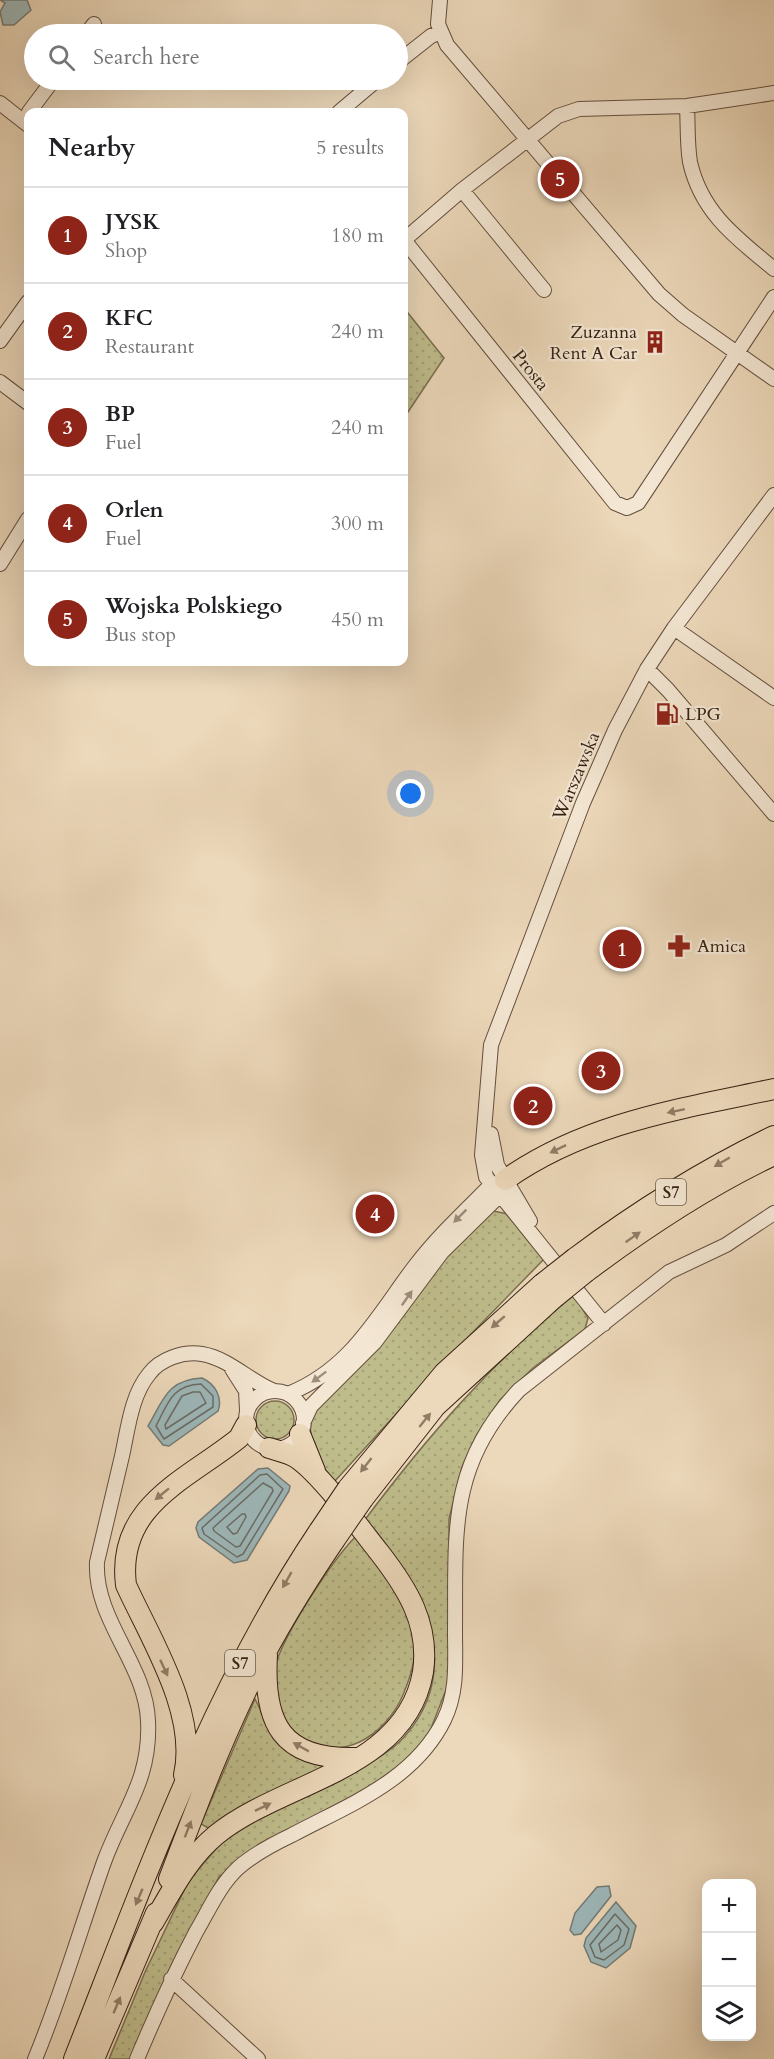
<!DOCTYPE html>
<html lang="en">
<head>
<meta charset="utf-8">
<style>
  :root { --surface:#fff; --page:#f6f6f6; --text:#202124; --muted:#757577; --line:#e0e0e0; --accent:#8f2418 }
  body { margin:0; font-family:Cardo,serif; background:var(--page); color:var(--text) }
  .controls { position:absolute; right:18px; bottom:18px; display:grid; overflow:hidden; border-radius:12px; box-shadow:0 6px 24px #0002 }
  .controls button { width:54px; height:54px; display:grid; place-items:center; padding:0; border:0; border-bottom:2px solid var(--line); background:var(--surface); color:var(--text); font:30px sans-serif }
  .you { position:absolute; left:411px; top:794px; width:21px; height:21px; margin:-15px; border:4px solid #fff; border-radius:50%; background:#1a73e8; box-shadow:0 0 0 9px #1a73e833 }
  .badge { display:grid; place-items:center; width:39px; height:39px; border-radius:50%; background:var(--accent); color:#fff; font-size:20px; font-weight:700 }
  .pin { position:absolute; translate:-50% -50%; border:3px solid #fff; box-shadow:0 2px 6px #0006 }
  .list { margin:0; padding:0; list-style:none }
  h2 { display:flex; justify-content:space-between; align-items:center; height:78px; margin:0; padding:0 24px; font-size:26px }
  h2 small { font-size:20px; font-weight:400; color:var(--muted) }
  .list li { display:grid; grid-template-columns:39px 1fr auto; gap:18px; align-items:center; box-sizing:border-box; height:96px; padding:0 24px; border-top:2px solid var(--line) }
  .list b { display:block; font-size:22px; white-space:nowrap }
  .list p { margin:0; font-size:20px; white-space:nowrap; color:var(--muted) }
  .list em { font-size:20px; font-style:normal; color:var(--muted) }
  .icon { flex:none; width:33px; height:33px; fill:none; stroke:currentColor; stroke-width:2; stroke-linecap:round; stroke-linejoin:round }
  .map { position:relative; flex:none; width:774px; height:2059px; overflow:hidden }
  .search { position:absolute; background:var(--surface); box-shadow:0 6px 24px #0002; left:24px; top:24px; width:384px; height:66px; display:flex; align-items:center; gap:15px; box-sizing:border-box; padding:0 21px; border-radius:33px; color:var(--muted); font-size:22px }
  .panel { position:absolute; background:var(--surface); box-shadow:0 6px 24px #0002; left:24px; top:108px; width:384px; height:558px; border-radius:12px }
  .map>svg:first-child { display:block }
</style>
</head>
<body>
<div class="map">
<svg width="774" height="2059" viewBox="0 0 774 2059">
  <defs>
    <pattern id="grass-dots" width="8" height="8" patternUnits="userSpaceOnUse" patternTransform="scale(1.5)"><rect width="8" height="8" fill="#bfbc8b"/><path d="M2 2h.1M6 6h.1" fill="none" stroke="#a5a177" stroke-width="1.8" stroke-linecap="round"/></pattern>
  </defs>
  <rect width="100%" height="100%" fill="#ecd8ba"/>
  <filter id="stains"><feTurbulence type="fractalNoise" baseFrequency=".00333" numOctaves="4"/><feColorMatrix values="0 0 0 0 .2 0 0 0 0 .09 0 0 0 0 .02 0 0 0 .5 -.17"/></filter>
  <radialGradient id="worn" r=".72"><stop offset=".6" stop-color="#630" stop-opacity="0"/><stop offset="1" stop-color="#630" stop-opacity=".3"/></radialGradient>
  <path fill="url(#grass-dots)" stroke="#7a6e4f" stroke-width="1.5" d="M 404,308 L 444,358 L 404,418 Z
    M 493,1211 L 508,1214 L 545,1258 L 439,1367 L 334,1482 C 316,1456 305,1443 313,1409 L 428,1275 Z
    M 574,1295 L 588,1318 L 585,1329 L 533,1368 L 500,1400 L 476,1436 L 462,1467 L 449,1519 L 449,1682 L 430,1731 L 411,1758 L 363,1793 L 259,1844 L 219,1877 L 171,1966 L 130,2059 L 109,2059 L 145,1972 L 189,1880 L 223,1841 L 238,1830 C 271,1813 303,1796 336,1780 C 358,1768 388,1756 405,1736 C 467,1665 420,1576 364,1521 C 426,1438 493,1361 574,1295 Z
    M256 1420a19 19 0 1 1 38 0a19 19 0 1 1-38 0Z
    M 356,1536 C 376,1563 401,1592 411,1625 C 419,1650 413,1671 403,1695 C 386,1735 339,1767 298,1735 C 285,1725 278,1715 276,1698 C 275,1691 272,1682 273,1675 C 278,1641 332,1561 356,1536 Z
    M 255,1699 L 271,1731 L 324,1764 L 324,1770 L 208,1828 L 201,1824 Z"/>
  <path fill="#9db8ba" stroke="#747b77" stroke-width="1.5" d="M 0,0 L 27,0 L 31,10 L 14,25 L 3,25 L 0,12 L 5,3 Z
    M 202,1378 C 215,1384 223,1397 218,1411 L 169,1446 L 163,1445 L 148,1426 C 164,1399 167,1380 202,1378 Z
    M 268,1468 L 290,1486 L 289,1491 L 247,1560 L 234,1563 L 199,1537 L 196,1528 L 198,1522 L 258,1469 Z
    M 609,1886 L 611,1896 L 581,1934 L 574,1935 L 570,1930 L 575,1913 L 597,1887 Z
    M 616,1902 L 636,1926 L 630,1948 L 606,1968 L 591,1962 L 584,1946 L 586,1938 Z"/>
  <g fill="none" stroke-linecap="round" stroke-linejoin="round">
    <path stroke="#6a6c66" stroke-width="1.5" d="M 201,1384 L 213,1396 L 213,1407 L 164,1439 L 156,1426 C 168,1403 172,1385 201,1384 Z
      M 193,1392 L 200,1392 L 206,1403 L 166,1429 L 165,1425 L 182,1396 Z
      M 267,1474 L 283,1489 L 243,1554 L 237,1557 L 204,1534 L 202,1528 L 260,1475 Z
      M 263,1483 L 272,1488 L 273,1491 L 240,1546 L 236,1547 L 214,1531 L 213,1528 Z
      M 242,1514 L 245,1514 L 246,1517 L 237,1533 L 233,1534 L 227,1527 Z
      M 615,1914 L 629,1929 L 624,1945 L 604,1960 L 595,1957 L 590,1945 Z
      M 617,1925 L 621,1930 L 618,1940 L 601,1952 L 599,1944 Z"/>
    <g stroke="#644e3d" stroke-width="16">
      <path id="minor" d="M 440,0 L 438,24 L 447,45 L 659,294 L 683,315 L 774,379
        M 86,34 L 94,24
        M 398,62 L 431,36 L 441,32
        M 0,103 L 28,125
        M 687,106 C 688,124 687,144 690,162 C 701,212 736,238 774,269
        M 29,112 L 53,80
        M 339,112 L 377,80
        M 462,190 L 544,290
        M 404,240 L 615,503 L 627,508 L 638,503 L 774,297
        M 404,240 L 462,190 L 558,116 L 579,109 L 687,106 L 774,93
        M 0,341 L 28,302
        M 0,382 L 28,403
        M 0,564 L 28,519
        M 674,628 L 774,698
        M 647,669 L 668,690 L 774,814
        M 491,1134 L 497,1165 L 530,1221
        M 604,1324 L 486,1177 L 482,1155 L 491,1045 L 583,803 L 615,730 L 647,669 L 674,628 L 774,495
        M 232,1369 L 246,1391 L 247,1410
        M246 1420a29 29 0 1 1 58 0a29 29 0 1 1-58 0Z
        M 288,1394 C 351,1369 377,1316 415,1266 C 438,1236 465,1211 491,1185 L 497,1183
        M 303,1423 L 311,1406 L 375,1342 L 442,1252 L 499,1196 L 502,1189
        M 171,1979 L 258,2059
        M 35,2059 C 62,1994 81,1927 104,1862 C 123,1810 151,1780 148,1721 C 146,1664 94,1620 97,1562 C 105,1527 114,1491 122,1456 C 128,1429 131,1396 149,1374 C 160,1359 183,1351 202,1354 C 230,1359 249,1381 274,1391
        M 137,2059 C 155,2016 174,1974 196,1932 C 209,1910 219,1886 238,1868 C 254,1854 273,1844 292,1835 C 348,1805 414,1781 444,1720 C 458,1691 455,1662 455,1631 C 456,1535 447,1466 519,1390 L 669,1272 L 726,1245 L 774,1213"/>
    </g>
    <g stroke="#362013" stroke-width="22">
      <path id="highway" d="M 505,1180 C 585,1123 680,1109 774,1089
        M 575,1258 C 638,1211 703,1170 774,1136
        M 586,1272 C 646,1227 706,1187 774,1155
        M 300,1434 L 315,1471
        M 348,1488 L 444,1373 L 542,1284
        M 363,1499 L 435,1407 L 554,1298
        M 267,1655 C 263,1723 281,1760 356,1758
        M 184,1775 C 198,1713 151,1640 126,1585 C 116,1505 187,1480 239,1438 L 246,1425
        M 169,1879 C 195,1811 221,1741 254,1675 C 277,1629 305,1584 334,1541
        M 153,1923 C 171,1892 188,1858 216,1835 C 282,1781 406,1771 423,1672 C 430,1624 407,1588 379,1552 C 360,1528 322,1476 298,1459 C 290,1453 279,1451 269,1448
        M 74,2059 C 145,1879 211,1692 319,1531
        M 94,2059 L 156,1913"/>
    </g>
    <use href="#minor" stroke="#f3e6d2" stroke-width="14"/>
    <use href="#highway" stroke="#ecd8ba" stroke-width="20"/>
    <g stroke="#362013" stroke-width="22" stroke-linecap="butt">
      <path id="highway-bridge" d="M 542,1284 L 575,1258
        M 554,1298 L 586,1272
        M 319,1531 L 348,1488
        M 334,1541 L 363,1499"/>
    </g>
    <use href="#highway-bridge" stroke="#ecd8ba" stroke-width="20"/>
  </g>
  <defs><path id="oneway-solid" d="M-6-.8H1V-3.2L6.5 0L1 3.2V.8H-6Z" transform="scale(1.5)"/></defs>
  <g fill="#917c66">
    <use href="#oneway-solid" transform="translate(676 1111) rotate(168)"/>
    <use href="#oneway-solid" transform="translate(558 1149) rotate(154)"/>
    <use href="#oneway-solid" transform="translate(722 1162) rotate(150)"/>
    <use href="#oneway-solid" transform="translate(633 1237) rotate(-35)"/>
    <use href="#oneway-solid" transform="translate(498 1322) rotate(139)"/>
    <use href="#oneway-solid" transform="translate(425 1420) rotate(-51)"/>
    <use href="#oneway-solid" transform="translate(366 1465) rotate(128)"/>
    <use href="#oneway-solid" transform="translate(162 1494) rotate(141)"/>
    <use href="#oneway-solid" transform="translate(287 1580) rotate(120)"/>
    <use href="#oneway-solid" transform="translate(164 1668) rotate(65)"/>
    <use href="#oneway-solid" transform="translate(301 1747) rotate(-151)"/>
    <use href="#oneway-solid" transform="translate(263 1807) rotate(-26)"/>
    <use href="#oneway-solid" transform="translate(188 1829) rotate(-69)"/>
    <use href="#oneway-solid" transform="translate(139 1897) rotate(113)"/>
    <use href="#oneway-solid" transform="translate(117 2005) rotate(-67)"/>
  </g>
  <g fill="#9e8d7c">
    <use href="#oneway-solid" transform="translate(460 1216) rotate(135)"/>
    <use href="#oneway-solid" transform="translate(407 1298) rotate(-55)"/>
    <use href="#oneway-solid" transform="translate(319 1377) rotate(143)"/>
  </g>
  <defs>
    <g id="building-bare" transform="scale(1.8)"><path d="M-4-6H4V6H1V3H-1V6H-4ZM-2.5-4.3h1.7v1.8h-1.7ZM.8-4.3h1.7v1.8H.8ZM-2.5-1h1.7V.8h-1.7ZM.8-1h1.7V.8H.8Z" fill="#8f2418" stroke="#f3e6d2" stroke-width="2.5" paint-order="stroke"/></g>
    <g id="fuel-bare" transform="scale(1.8)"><path d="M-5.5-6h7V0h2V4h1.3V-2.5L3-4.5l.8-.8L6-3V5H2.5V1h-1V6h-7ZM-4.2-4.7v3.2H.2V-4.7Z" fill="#8f2418" stroke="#f3e6d2" stroke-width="2.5" paint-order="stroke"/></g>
    <g id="pharmacy-bare" transform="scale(1.8)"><path d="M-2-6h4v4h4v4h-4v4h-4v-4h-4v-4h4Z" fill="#8f2418" stroke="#f3e6d2" stroke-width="2.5" paint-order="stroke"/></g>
  </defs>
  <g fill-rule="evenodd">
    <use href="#building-bare" x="655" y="342"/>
    <use href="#fuel-bare" x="667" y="714"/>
    <use href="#pharmacy-bare" x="679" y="946"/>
  </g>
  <g text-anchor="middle" stroke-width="4.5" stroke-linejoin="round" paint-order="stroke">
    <g fill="#f3e6d2" stroke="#6f5b4c" stroke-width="1.5">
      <rect x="656" y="1179" width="30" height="26" rx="4.5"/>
      <rect x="225" y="1650" width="30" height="26" rx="4.5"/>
    </g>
    <g font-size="16" font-weight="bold" fill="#362013">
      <text x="671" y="1198">S7</text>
      <text x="240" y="1669">S7</text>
    </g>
    <g font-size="18" fill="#362013" stroke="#f3e6d2" text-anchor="start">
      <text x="637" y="338" text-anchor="end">Zuzanna<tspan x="637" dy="21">Rent A Car</tspan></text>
      <text x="685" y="720">LPG</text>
      <text x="697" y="952">Amica</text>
    </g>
    <g font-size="18" fill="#362013" stroke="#f3e6d2">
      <text transform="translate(531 370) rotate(51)" y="6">Prosta</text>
      <text transform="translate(576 776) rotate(-67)" y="6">Warszawska</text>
    </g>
  </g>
  <rect width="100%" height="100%" filter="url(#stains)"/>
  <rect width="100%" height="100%" fill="url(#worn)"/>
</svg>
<div class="controls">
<button>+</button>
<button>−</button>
<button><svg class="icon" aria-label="layers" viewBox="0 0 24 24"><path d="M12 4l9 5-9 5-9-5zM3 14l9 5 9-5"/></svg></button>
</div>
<div class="you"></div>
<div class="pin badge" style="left:622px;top:949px">1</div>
<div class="pin badge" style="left:533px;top:1106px">2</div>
<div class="pin badge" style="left:601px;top:1071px">3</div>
<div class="pin badge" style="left:375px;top:1214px">4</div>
<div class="pin badge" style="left:560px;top:179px">5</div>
<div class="search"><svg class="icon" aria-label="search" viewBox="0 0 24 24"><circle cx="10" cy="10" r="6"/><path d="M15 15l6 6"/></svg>Search here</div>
<section class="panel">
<h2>Nearby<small>5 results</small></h2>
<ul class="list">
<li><span class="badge">1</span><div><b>JYSK</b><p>Shop</p></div><em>180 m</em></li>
<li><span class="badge">2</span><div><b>KFC</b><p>Restaurant</p></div><em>240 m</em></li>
<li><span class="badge">3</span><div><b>BP</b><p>Fuel</p></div><em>240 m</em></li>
<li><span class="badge">4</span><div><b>Orlen</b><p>Fuel</p></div><em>300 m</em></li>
<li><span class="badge">5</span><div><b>Wojska Polskiego</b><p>Bus stop</p></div><em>450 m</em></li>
</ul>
</section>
</div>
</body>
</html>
